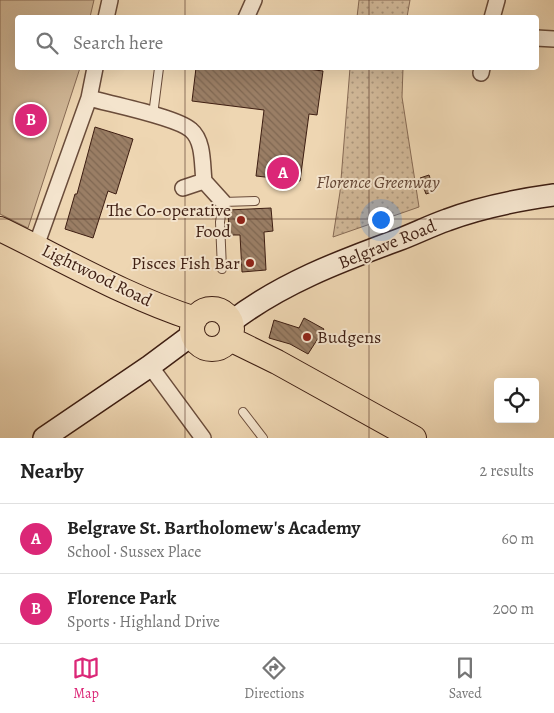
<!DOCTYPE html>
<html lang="en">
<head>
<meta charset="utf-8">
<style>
  :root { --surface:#fff; --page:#f6f6f6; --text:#222; --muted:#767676; --line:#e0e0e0; --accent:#db2777 }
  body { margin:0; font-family:Alegreya,serif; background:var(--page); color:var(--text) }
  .controls { position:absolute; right:15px; bottom:15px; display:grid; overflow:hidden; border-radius:5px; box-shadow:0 5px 20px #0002 }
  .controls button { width:45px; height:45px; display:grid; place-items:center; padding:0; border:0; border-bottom:1px solid var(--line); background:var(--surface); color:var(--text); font:25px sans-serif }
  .you { position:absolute; left:380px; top:219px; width:18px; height:18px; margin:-12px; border:4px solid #fff; border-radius:50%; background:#1a73e8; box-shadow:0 0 0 8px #1a73e833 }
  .badge { display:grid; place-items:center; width:32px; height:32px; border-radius:50%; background:var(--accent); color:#fff; font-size:16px; font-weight:700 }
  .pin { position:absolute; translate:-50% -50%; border:2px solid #fff; box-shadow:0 1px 5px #0006 }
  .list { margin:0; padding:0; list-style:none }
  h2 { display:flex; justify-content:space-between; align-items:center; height:65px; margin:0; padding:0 20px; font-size:21px }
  h2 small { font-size:16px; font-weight:400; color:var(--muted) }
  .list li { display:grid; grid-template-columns:32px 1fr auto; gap:15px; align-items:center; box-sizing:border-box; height:70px; padding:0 20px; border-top:1px solid var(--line) }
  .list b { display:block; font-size:19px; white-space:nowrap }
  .list p { margin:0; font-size:16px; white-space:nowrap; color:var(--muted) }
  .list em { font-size:16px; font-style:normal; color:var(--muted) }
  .icon { flex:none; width:28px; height:28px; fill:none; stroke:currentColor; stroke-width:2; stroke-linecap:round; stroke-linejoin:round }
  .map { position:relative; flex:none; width:554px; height:438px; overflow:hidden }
  .search { position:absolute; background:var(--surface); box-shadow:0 5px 20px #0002; left:15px; right:15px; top:15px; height:55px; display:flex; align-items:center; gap:12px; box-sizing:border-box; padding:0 18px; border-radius:5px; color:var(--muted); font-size:19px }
  .sheet { height:205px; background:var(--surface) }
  nav { display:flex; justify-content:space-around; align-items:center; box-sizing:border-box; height:70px; border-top:1px solid var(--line); background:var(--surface); font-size:14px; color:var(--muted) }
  nav a { display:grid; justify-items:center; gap:2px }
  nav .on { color:var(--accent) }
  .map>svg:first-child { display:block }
</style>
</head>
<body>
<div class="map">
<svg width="554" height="438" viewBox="0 0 554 438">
  <defs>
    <pattern id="green-dots" width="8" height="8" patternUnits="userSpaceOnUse" patternTransform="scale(1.25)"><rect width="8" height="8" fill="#d0b797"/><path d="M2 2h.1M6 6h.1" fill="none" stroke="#aa947a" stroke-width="1.8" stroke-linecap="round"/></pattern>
    <pattern id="building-back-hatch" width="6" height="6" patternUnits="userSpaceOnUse" patternTransform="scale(1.25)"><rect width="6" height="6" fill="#9a7e65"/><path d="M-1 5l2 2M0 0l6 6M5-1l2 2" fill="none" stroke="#7f6752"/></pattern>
  </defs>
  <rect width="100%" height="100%" fill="#eed6b2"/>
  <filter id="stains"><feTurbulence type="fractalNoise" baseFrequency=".004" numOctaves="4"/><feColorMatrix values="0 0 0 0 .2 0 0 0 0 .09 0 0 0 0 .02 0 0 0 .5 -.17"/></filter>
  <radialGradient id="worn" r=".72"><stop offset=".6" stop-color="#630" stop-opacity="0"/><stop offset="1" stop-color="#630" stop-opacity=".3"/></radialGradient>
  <path fill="url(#green-dots)" stroke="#876a54" d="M 359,0 L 410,0 L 407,17 L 357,17 Z
    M 350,68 L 403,68 L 402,97 L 419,207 L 333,237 L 340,192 Z"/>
  <path fill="#d0b797" stroke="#876a54" d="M 0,0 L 94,0 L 90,17 L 18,18 L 18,68 L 80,68 L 28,228 L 0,214 Z"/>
  <path fill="url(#building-back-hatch)" stroke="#3e1e12" d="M 196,68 L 299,68 L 323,71 L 317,115 L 309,114 L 300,181 L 256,176 L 264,110 L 192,101 Z
    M 95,127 L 133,139 L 116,194 L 108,191 L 93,238 L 65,229 L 75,194 L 77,194 Z
    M 429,175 L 435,191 L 426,194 L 420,178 Z
    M 271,208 L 273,231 L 264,232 L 266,270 L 242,272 L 240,235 L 229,235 L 228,210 Z
    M 304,318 L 324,329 L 308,354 L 290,344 L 269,338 L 274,320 L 299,328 Z"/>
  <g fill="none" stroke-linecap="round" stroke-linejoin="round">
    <g stroke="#6a4c3a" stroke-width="10">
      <path id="lane" d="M 153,115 L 159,68
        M 222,269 L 220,222 L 223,202 L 255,201
        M 243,412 L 263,438"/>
    </g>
    <g stroke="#6a4c3a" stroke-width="18">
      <path id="street" d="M 106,18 L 110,0
        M 246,18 L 254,0
        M 492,18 L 497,0
        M 536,38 L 554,39
        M 481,73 L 482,68
        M 89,98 C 110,104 177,117 191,130 C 204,141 202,165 204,181 L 183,188
        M 204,181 L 223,202
        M 36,246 L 89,98 L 95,68
        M 150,366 L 203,438"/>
    </g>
    <g stroke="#3e1e12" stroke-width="24">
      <path id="secondary" d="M 231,322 C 280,284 340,261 398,240 C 414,234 430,226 447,220 C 481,207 518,200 554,195
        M 44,438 L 150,366 L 193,334"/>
    </g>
    <g stroke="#3e1e12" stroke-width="26">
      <path id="primary" d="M 0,229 C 64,260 127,297 195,319
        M192 329a20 20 0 1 1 40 0a20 20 0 1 1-40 0Z
        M 230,339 L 277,362 L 414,438"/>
    </g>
    <use href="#lane" stroke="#f4e4cd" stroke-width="8"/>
    <use href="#street" stroke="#f4e4cd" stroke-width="15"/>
    <use href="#secondary" stroke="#f4e4cd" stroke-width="21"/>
    <use href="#primary" stroke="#eed6b2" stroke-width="24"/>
  </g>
  <path fill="none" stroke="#3e1e12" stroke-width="1" stroke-opacity="0.55" d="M 185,0 L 185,18M 369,0 L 369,18M 185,68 L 185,438M 369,68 L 369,438M 0,219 L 554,219"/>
  <g fill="#8f2418" stroke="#f4e4cd" stroke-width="2">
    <circle cx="241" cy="220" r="5"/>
    <circle cx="250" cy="263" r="5"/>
    <circle cx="307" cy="337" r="5"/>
  </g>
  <g text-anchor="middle" stroke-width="4" stroke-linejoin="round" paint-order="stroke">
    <g font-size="18" font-style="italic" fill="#624433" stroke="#f4e4cd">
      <text x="378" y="188">Florence Greenway</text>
    </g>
    <g font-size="18" fill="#3e1e12" stroke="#f4e4cd" text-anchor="end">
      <text x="231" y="216">The Co-operative<tspan x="231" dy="21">Food</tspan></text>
      <text x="240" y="269">Pisces Fish Bar</text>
      <text x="317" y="343" text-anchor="start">Budgens</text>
    </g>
    <g font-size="18" fill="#3e1e12" stroke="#f4e4cd">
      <text transform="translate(387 244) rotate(-22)" y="6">Belgrave Road</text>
      <text transform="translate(97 275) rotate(26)" y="6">Lightwood Road</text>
    </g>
  </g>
  <rect width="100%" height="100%" filter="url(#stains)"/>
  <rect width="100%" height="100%" fill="url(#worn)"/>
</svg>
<div class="controls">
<button><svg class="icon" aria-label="locate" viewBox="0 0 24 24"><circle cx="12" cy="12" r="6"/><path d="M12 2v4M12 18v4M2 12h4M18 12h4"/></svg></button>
</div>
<div class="you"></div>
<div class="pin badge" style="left:283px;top:173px">A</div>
<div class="pin badge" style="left:31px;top:120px">B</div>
<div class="search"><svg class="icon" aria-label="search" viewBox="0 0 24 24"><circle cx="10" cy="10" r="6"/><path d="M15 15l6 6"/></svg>Search here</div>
</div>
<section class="sheet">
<h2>Nearby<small>2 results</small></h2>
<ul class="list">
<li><span class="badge">A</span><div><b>Belgrave St. Bartholomew's Academy</b><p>School · Sussex Place</p></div><em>60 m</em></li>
<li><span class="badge">B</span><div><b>Florence Park</b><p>Sports · Highland Drive</p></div><em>200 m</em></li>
</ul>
</section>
<nav>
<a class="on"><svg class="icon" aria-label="map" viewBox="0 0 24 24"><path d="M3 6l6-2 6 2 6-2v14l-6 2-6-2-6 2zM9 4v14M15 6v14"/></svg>Map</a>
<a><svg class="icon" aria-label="directions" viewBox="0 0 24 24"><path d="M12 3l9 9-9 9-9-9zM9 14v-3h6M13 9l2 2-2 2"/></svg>Directions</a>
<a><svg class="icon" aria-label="saved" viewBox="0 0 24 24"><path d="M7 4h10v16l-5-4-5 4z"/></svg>Saved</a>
</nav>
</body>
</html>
